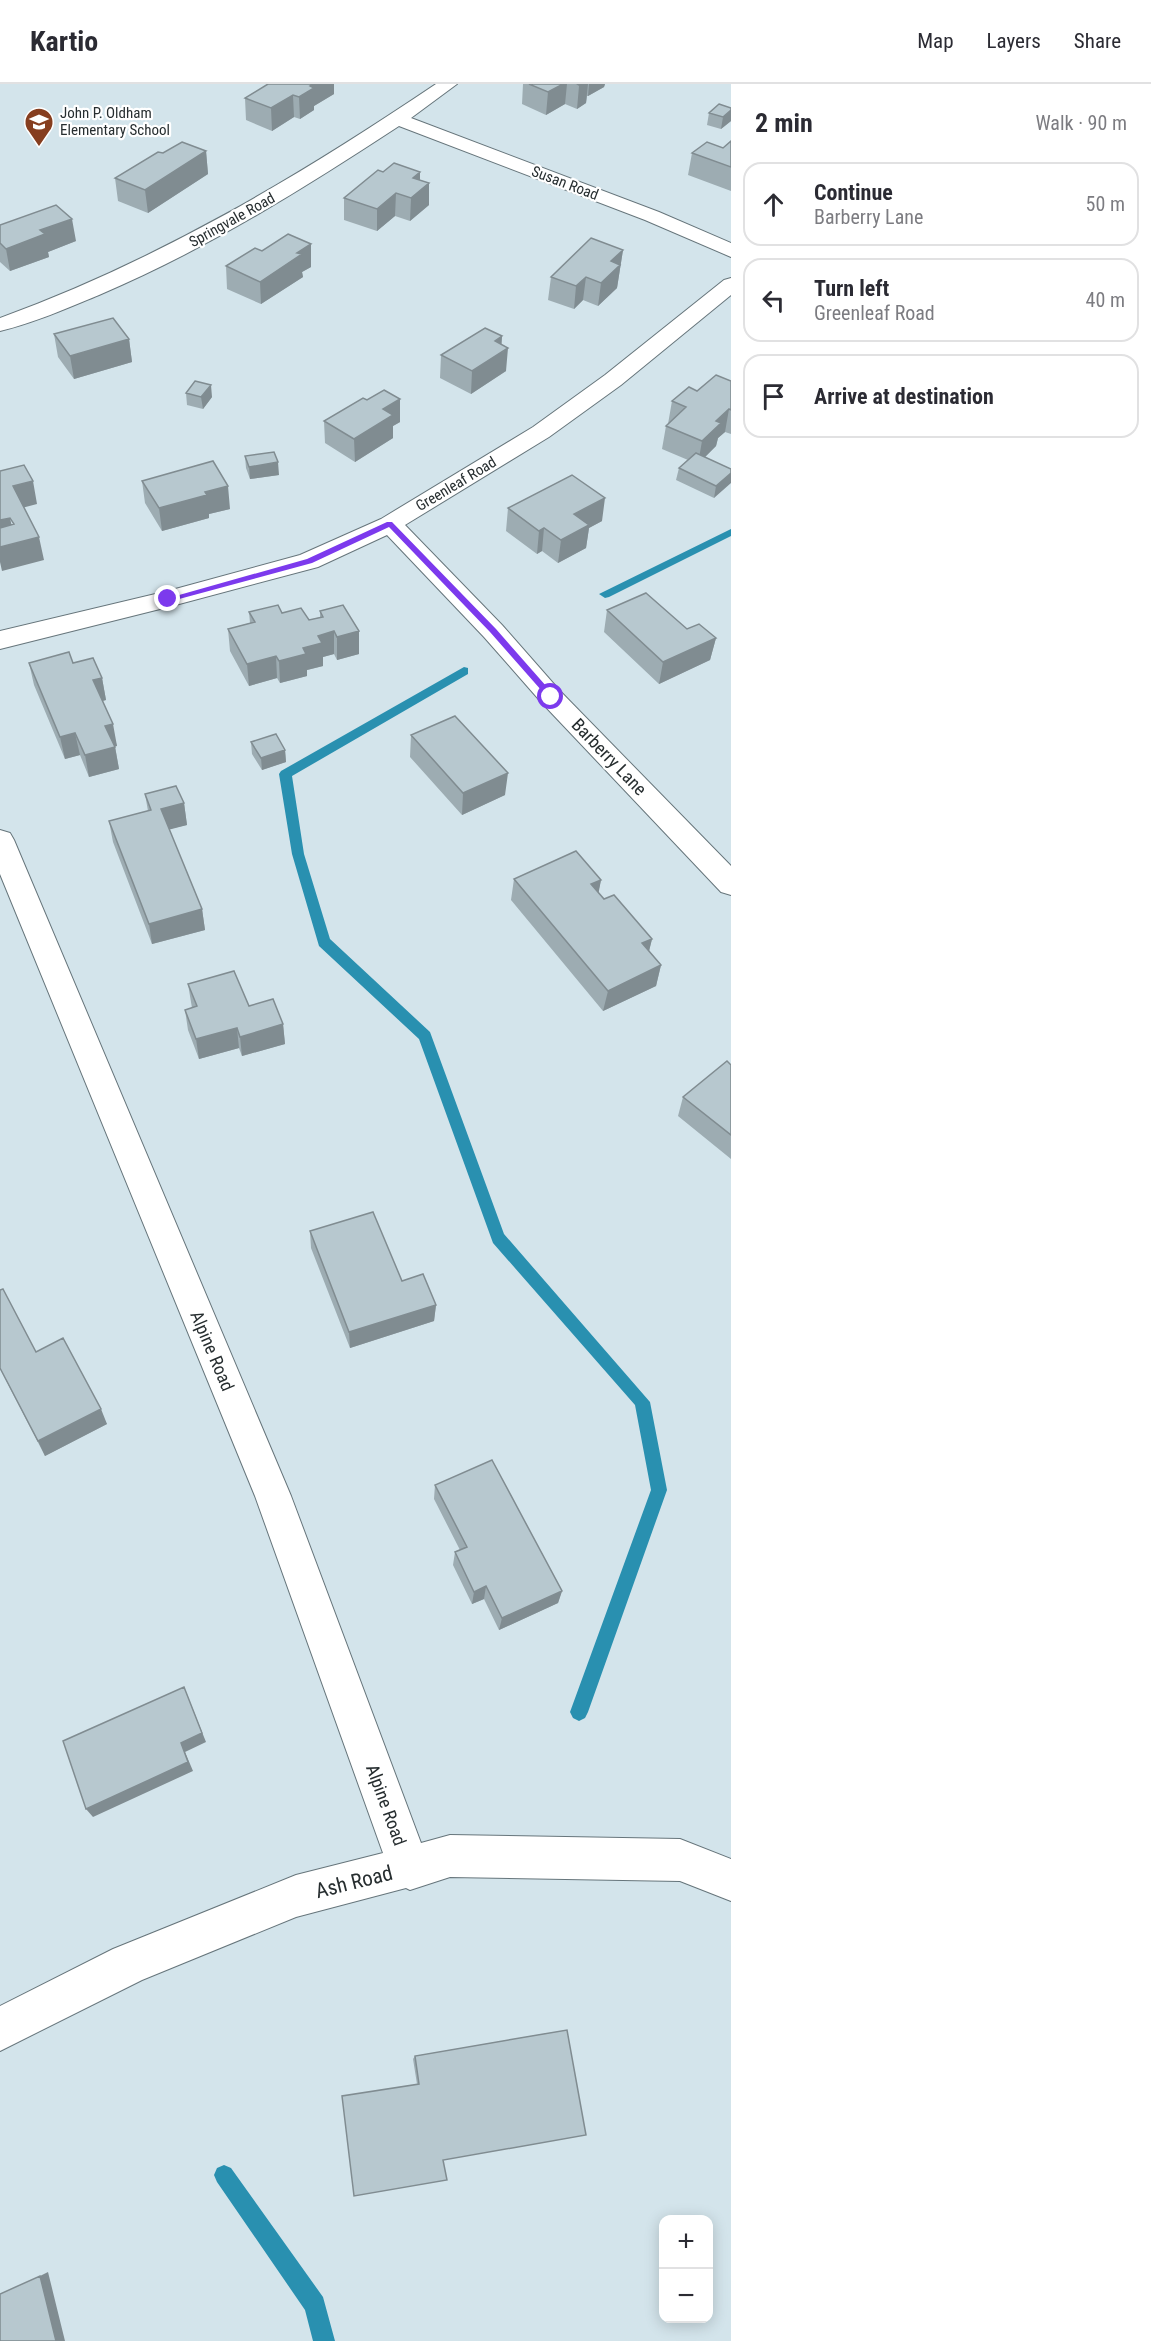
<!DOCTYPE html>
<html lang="en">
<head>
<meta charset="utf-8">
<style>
  :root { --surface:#fff; --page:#f2f2f3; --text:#2b2b33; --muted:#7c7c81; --line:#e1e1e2 }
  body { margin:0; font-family:"Roboto Condensed",sans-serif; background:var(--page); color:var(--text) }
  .controls { position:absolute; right:18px; bottom:18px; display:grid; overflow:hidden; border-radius:12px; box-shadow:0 3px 15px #0003 }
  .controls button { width:54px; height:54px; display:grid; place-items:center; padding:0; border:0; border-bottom:2px solid var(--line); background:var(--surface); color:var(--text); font:30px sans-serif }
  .stop { position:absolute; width:18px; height:18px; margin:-14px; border:4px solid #7c3aed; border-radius:50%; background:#fff }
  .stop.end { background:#7c3aed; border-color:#fff; box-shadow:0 2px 6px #0008 }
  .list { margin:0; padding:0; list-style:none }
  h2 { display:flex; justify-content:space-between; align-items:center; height:78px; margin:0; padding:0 24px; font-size:26px }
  h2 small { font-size:20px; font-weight:400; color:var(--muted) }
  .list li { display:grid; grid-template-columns:39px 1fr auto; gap:18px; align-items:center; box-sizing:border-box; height:84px; margin:0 12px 12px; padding:0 12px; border:2px solid var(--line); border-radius:18px }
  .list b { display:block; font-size:22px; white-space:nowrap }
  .list p { margin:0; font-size:20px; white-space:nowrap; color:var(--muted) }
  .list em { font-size:20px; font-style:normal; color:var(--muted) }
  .icon { flex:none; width:33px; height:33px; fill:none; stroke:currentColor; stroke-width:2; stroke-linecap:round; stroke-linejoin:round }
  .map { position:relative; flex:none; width:731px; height:2257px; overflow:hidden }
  header { display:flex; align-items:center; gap:36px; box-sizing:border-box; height:84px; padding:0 30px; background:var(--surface); border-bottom:2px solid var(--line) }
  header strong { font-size:28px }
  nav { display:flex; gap:33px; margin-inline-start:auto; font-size:21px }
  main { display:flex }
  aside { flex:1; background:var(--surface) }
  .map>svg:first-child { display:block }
</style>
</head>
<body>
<header>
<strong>Kartio</strong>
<nav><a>Map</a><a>Layers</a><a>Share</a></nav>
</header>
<main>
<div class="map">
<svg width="731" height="2257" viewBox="0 0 731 2257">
  <rect width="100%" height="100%" fill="#d3e4eb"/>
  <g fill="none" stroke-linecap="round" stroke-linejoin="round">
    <path fill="#2990b0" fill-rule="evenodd" d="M 731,445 L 731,452 L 609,513 L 605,514 L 599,510 Z
      M 464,583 L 468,584 L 468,590 L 292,692 L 304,770 L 330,855 L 430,948 L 504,1150 L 650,1318 L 667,1406 L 588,1628 L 585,1634 L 579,1637 L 573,1634 L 570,1628 L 651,1406 L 635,1321 L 493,1159 L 419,955 L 319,862 L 292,770 L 279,690 L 281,687 Z
      M 224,2081 L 231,2084 L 323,2213 L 335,2257 L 313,2257 L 305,2226 L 217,2098 L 214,2091 L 217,2084 Z"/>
    <g stroke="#66757b" stroke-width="2">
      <path id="minor" d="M 436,0 L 457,0 L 411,34 L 659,128 L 731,159 L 731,173 L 645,136 L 399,42 C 303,105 205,166 99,211 C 67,224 34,239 0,247 L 0,234 C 157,177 298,93 436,0 Z
        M 731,194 L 731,211 L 621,301 L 549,353 L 405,441 L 502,541 L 560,607 L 731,782 L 731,811 L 721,808 L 542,619 L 484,553 L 387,451 L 318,483 L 168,523 L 0,565 L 0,547 L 168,507 L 300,471 L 381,435 L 533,343 L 605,291 L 724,196 Z
        M 0,746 L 10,749 L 14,756 L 291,1412 L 421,1759 L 450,1751 L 680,1755 L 731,1775 L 731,1817 L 680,1797 L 450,1793 L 410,1806 L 406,1804 L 296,1833 L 142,1896 L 0,1967 L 0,1922 L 113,1865 L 296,1791 L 383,1769 L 255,1412 L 0,790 Z"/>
    </g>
    <use href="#minor" fill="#fff" fill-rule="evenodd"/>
  </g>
  <path fill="#9dacb2" d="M 268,0 L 334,0 L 334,10 L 314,22 L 314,26 L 300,35 L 294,33 L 272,47 L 246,36 L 245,14 Z
    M 523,0 L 605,0 L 604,3 L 588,12 L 587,12 L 586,19 L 577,25 L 565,20 L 546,31 L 522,20 Z
    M 731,24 L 731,37 L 721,45 L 707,41 L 709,29 Z
    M 731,57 L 731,107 L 688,91 L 692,69 L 723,64 Z
    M 206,67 L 208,90 L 148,129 L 118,117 L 115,94 L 163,69 Z
    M 420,96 L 429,99 L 429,121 L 410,137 L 395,132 L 377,147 L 344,136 L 344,114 Z
    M 0,141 L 76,157 L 48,168 L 49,173 L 10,187 L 0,178 Z
    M 311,160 L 311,183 L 302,188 L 303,193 L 261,220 L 227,205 L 226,182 L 262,167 Z
    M 623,166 L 617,204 L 598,222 L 583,216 L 574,225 L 548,216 L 551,193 Z
    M 54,250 L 129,255 L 132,278 L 74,295 L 58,273 Z
    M 502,252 L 501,261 L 506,287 L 471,310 L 440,294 L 441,271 Z
    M 731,297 L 731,350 L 725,348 L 718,354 L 716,362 L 705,373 L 731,385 L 714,414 L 676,396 L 679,384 L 688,376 L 662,365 L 666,342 L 668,340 L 672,317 Z
    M 186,309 L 212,313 L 203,325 L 187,321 Z
    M 324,337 L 400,338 L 393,342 L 393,354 L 355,378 L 325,359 Z
    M 245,372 L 279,391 L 250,395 L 246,384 Z
    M 142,397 L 230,425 L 209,430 L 209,434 L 162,447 L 145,419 Z
    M 508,424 L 602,437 L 589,444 L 586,464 L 558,479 L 542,467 L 537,470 L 506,447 Z
    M 607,526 L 687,545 L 716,554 L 710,576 L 659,600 L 604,548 Z
    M 320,527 L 359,547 L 359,570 L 337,576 L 334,570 L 323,573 L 323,582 L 307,586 L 307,592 L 280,599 L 277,594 L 249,602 L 230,567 L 228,545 L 250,539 L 249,528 L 282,529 L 309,536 L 320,533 Z
    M 29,579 L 73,579 L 102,594 L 106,616 L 103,617 L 117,662 L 115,662 L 119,685 L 89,693 L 80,671 L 65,675 L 34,601 Z
    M 411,651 L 505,711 L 462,731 L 410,673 Z
    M 251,658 L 285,666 L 286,678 L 262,686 L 252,670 Z
    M 145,710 L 184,719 L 187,741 L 169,745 L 202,825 L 205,846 L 152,860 L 113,758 L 109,737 L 148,727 Z
    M 514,795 L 601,796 L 598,809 L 604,815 L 652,855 L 649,867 L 661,881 L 656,902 L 603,927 L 511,816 Z
    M 188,900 L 249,922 L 283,940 L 285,960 L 242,972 L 239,964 L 199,975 L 188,946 L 185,926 L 192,924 Z
    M 731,981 L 731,1075 L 678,1032 L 683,1013 Z
    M 310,1147 L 402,1197 L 436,1221 L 434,1237 L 350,1264 L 311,1164 Z
    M 0,1206 L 36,1268 L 107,1340 L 45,1372 L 0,1285 Z
    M 435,1401 L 562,1507 L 558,1519 L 499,1546 L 484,1515 L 472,1520 L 453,1481 L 455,1468 L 460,1466 L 434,1415 Z
    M 567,1946 L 417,2000 L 413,1975 L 415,1972 Z"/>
  <path fill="#808c91" d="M 313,0 L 334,0 L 334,10 L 314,22 L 314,26 L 300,35 L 299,13 L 310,2 Z
    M 563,0 L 567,0 L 565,20 L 546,31 L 548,8 Z
    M 576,0 L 588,0 L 586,19 L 577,25 L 579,2 Z
    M 589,0 L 605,0 L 604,3 L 588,12 Z
    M 293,11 L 294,33 L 272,47 L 271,24 Z
    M 731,26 L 731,37 L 721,45 L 723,33 Z
    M 206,67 L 208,90 L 148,129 L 145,106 Z
    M 420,88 L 420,107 L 429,99 L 429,121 L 410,137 L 411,114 L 413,94 Z
    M 396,109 L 395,132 L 377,147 L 377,125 Z
    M 72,135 L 76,157 L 48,168 L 49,173 L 10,187 L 6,165 L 40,146 Z
    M 311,160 L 311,183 L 302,188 L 303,193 L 261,220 L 260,198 L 297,169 Z
    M 623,166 L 617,204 L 598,222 L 601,199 L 611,177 Z
    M 586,193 L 583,216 L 574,225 L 576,202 Z
    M 502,252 L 501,269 L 508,264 L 506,287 L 471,310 L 472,287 L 495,257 Z
    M 129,255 L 132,278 L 74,295 L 70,272 Z
    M 211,301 L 212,313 L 203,325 L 201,313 Z
    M 400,315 L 400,338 L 393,342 L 393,354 L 355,378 L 354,355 L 383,325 Z
    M 729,325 L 725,348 L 718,354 L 716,362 L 698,380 L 702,357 L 716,337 Z
    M 278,378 L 279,391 L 250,395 L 249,383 Z
    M 731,389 L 731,399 L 714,414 L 716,402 Z
    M 33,397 L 37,420 L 18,425 L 13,402 Z
    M 228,402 L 230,425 L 209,430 L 209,434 L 162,447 L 159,424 L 205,408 Z
    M 605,414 L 602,437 L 589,444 L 586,464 L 558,479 L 561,456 L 574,430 Z
    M 10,434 L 15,456 L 0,460 L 0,436 Z
    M 544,444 L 542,467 L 537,470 L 539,447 Z
    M 39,453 L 44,476 L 2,487 L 0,478 L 0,463 Z
    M 334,547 L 334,570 L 323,573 L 323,582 L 307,586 L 307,592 L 280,599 L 279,577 L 318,552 Z
    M 359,547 L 359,570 L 337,576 L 337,553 Z
    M 716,554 L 710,576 L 659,600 L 663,578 Z
    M 276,572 L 277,594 L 249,602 L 247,580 Z
    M 102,594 L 106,616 L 97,618 L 93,596 Z
    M 113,640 L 117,662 L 109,664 L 105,642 Z
    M 75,649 L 80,671 L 65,675 L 60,653 Z
    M 115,663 L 119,685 L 89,693 L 85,671 Z
    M 285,666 L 286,678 L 262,686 L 261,674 Z
    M 508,689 L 505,711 L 462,731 L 463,709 Z
    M 184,719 L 187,741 L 164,747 L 161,725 Z
    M 601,796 L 597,817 L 591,800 Z
    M 202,825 L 205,846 L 152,860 L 149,840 Z
    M 652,855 L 647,875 L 642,859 Z
    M 661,881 L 656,902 L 603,927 L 608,907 Z
    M 283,940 L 285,960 L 242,972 L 240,953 Z
    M 237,944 L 239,964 L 199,975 L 196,955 Z
    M 436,1221 L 434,1237 L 350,1264 L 349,1248 Z
    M 101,1325 L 107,1340 L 45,1372 L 38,1357 Z
    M 486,1502 L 484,1515 L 472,1520 L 474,1508 Z
    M 562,1507 L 558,1519 L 499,1546 L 502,1534 Z
    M 184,1603 L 206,1658 L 185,1668 L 193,1687 L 93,1733 L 86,1725 Z
    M 48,2188 L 65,2257 L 56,2257 L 40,2192 Z"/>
  <path fill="#b7c8cf" stroke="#808c91" stroke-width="1.5" d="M 268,0 L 313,0 L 310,2 L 314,4 L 299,13 L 293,11 L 271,24 L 245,14 Z
    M 529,0 L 563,0 L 548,8 Z
    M 719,20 L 731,24 L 731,26 L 723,33 L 709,29 Z
    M 731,57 L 731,83 L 692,69 L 707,58 L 723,64 Z
    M 182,58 L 206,67 L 145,106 L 115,94 L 158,68 L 163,69 Z
    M 394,79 L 420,88 L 413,94 L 429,99 L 411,114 L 396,109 L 377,125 L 344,114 L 378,86 L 383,88 Z
    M 56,121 L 72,135 L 40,146 L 45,150 L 6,165 L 0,159 L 0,141 Z
    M 288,150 L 311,160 L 297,169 L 302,170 L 260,198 L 226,182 L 255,164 L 262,167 Z
    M 591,154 L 623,166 L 611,177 L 620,181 L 601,199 L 586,193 L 576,202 L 551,193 Z
    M 113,234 L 129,255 L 70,272 L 54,250 Z
    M 485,244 L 502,252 L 495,257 L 508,264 L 472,287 L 441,271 Z
    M 716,291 L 731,297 L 731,326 L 729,325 L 716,337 L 721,339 L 702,357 L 666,342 L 686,323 L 672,317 L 689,303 L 697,307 Z
    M 195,297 L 211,301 L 201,313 L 186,309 Z
    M 384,306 L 400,315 L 383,325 L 393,331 L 354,355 L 324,337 L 363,314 L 367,316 Z
    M 274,368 L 278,378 L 249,383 L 245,372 Z
    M 696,369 L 731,385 L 731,389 L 716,402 L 679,384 Z
    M 213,377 L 228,402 L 205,408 L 207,411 L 159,424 L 142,397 Z
    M 24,381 L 33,397 L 13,402 L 39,453 L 0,463 L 0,444 L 14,440 L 10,434 L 0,436 L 0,387 Z
    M 572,391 L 605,414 L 574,430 L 589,441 L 561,456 L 544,444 L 539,447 L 508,424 Z
    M 646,509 L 687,545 L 699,540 L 716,554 L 663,578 L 607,526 Z
    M 278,521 L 282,529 L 301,524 L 309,536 L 323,533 L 320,527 L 343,521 L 359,547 L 337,553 L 334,547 L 318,552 L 322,559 L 303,564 L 306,570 L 279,577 L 276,572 L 247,580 L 228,545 L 255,538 L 249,528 Z
    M 69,568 L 73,579 L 93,574 L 102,594 L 93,596 L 113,640 L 105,642 L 115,663 L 85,671 L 75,649 L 60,653 L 29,579 Z
    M 455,632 L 508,689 L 463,709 L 411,651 Z
    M 276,650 L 285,666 L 261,674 L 251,658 Z
    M 176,702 L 184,719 L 161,725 L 202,825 L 149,840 L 109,737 L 151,726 L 145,710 Z
    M 576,767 L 601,796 L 591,800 L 604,815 L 614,811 L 652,855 L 642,859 L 661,881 L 608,907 L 514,795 Z
    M 234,887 L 249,922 L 273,915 L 283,940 L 240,953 L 237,944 L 196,955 L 185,926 L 197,922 L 188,900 Z
    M 727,977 L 731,981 L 731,1051 L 683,1013 Z
    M 373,1128 L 402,1197 L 423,1190 L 436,1221 L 349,1248 L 310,1147 Z
    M 3,1205 L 36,1268 L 63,1254 L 101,1325 L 38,1357 L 0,1284 L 0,1206 Z
    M 492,1376 L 562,1507 L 502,1534 L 486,1502 L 474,1508 L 455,1468 L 467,1463 L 435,1401 Z
    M 184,1603 L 202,1649 L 181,1659 L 188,1678 L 86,1725 L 63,1657 Z
    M 567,1946 L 586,2051 L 443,2076 L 447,2096 L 354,2112 L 342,2012 L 419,2000 L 415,1972 Z
    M 40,2192 L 56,2257 L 0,2257 L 0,2210 Z"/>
  <path fill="#7c3aed" d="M 387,438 L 392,438 L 496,545 L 554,611 L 554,615 L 549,615 L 490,548 L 389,443 L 312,479 L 168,518 L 165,515 L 307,475 Z"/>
  <defs>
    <g id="school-pin" transform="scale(1.5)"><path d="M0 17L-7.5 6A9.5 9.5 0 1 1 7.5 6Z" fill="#863e1f" stroke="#fff"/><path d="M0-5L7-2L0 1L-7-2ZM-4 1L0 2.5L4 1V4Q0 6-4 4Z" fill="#fff"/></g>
  </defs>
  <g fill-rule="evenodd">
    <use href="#school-pin" x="39" y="38"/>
  </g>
  <g text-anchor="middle" stroke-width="4.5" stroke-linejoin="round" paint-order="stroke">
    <g font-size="15" fill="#272e30" stroke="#fff" text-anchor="start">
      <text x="60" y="34">John P. Oldham<tspan x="60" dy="17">Elementary School</tspan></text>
    </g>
    <g font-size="15" fill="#272e30" stroke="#fff">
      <text transform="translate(565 99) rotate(21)" y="5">Susan Road</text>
      <text transform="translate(232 136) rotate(-29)" y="5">Springvale Road</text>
      <text transform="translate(456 400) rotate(-31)" y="5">Greenleaf Road</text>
    </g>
    <g font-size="18" fill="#272e30" stroke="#fff">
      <text transform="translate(609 673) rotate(46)" y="6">Barberry Lane</text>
      <text transform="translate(212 1267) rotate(67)" y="6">Alpine Road</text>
      <text transform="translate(386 1721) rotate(70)" y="6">Alpine Road</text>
    </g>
    <g font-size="21" fill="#272e30" stroke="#fff">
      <text transform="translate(354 1798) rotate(-14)" y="7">Ash Road</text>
    </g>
  </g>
</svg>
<div class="controls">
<button>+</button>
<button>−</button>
</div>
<div class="stop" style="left:551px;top:613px"></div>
<div class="stop end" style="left:168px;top:515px"></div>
</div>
<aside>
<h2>2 min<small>Walk · 90 m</small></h2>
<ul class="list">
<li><svg class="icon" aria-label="ahead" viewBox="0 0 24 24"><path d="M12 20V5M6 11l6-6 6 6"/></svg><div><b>Continue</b><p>Barberry Lane</p></div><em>50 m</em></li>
<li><svg class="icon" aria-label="left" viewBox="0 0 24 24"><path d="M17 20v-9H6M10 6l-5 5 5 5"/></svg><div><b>Turn left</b><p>Greenleaf Road</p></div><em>40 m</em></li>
<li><svg class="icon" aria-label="arrive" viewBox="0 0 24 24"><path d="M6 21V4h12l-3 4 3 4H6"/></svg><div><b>Arrive at destination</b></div></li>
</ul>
</aside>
</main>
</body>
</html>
